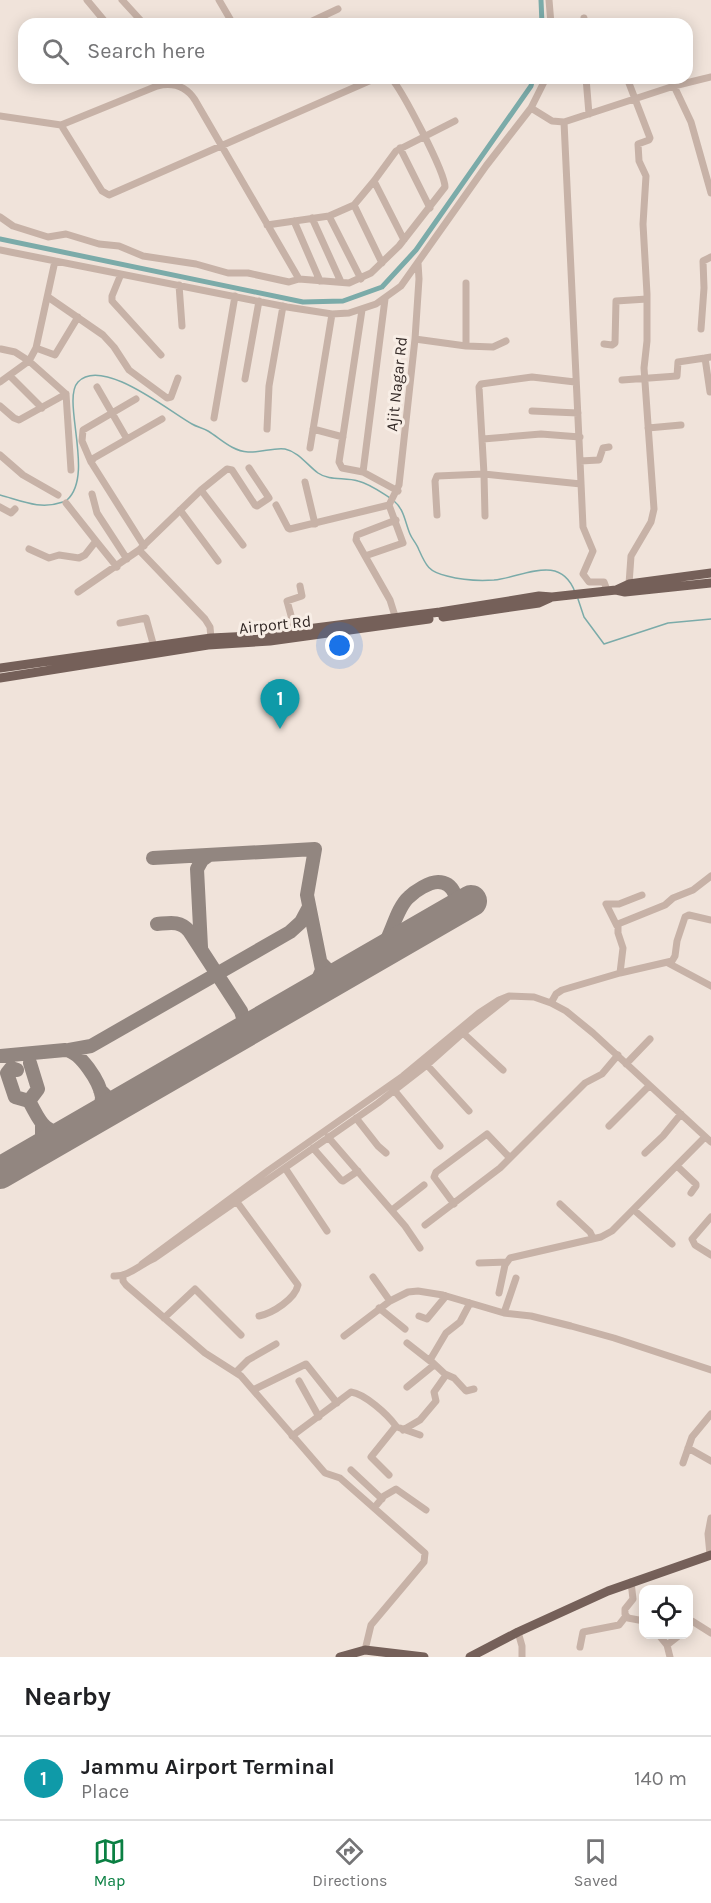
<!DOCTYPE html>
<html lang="en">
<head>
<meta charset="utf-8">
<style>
  :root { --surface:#fff; --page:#f6f6f6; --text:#202124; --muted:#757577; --line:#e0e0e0; --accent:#0b8043 }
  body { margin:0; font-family:Karla,sans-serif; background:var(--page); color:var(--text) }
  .controls { position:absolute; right:18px; bottom:18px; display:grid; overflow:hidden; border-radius:12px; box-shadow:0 3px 15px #0003 }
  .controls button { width:54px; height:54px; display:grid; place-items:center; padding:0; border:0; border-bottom:2px solid var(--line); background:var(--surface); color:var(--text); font:30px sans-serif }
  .you { position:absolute; left:340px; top:646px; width:21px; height:21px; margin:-15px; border:4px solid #fff; border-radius:50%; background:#1a73e8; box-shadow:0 0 0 9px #1a73e833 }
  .badge { display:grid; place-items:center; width:39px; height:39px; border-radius:50%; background:var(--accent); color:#fff; font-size:20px; font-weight:700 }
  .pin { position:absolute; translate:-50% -50px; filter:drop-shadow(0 2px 3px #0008) }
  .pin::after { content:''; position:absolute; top:32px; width:21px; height:18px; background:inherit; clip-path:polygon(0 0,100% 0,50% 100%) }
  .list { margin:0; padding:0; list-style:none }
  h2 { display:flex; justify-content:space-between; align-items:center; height:78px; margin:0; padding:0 24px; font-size:26px }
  h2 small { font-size:20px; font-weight:400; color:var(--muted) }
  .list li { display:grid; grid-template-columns:39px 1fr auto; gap:18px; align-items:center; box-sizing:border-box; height:84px; padding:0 24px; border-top:2px solid var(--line) }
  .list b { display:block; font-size:22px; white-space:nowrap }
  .list p { margin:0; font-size:20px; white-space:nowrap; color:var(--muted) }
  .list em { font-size:20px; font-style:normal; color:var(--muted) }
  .icon { flex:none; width:33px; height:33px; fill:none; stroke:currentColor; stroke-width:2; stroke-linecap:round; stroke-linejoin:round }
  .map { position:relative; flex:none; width:711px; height:1657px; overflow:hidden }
  .search { position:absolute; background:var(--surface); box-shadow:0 3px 15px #0003; left:18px; right:18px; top:18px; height:66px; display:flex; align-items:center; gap:15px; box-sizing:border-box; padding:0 21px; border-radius:18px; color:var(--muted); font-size:22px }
  .sheet { height:162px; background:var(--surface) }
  nav { display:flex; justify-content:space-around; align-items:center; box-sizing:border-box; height:84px; border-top:2px solid var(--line); background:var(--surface); font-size:16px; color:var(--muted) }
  nav a { display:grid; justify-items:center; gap:3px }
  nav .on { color:var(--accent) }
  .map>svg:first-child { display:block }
</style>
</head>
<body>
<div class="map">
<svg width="711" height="1657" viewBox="0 0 711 1657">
  <rect width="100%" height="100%" fill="#f0e3da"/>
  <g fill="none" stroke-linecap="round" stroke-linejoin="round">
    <path stroke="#7baba9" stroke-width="1.5" d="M 0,495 C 22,501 40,510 63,502
      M 67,500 C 95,475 61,400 78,382 C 102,356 170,412 192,424 C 197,427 203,428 208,431 C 221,439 232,451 248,452 C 260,453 275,447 285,449 C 299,452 307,465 318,473 C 329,481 345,477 358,481 C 370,484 379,491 390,498
      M 394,501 C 404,509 405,522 410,534 C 412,539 417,544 419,550 C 426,566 429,572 447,576 C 462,580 479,581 494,580 C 524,577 560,553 575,592
      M 578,599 L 584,617 L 604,644 L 668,623 L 711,619"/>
    <path stroke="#7baba9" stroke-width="5" d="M 541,0 L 542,24
      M 0,239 L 303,302 L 343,301 L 382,287 L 416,250 L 531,86 L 533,78"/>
    <path stroke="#928680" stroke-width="14" d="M 153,858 L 315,849 L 307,895 L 322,970 L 312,993
      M 157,924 C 169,923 180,920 189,931 L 241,1011 L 244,1021 L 241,1034
      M 201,947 L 197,869 L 202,860 L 209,855
      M 378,955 C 391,940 395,909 409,897 C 415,891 429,882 438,882 C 454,882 460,901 455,914 L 445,921 L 415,933
      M 322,964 L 332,974 L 340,976
      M 69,1050 L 91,1046 L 290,932 L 301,922 L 309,907
      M 0,1056 L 65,1050 C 80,1051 100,1082 102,1097 C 102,1105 98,1113 94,1119
      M 17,1070 L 11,1068 L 7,1073 L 15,1097 L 29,1101 C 40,1120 42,1133 68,1134
      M 100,1090 L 108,1098 L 124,1101
      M 29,1101 L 38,1089 L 30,1063
      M 36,1152 L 42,1140 L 42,1124"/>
    <path stroke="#928680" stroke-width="32" d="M 0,1173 L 471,901"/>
    <path stroke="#c7b2a7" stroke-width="7" d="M 87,0 L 107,24
      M 122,0 L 144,24
      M 219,0 L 233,24
      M 549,0 L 551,24
      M 584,18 L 585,24
      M 306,24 L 338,9
      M 586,78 L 589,114
      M 627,78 L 650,138 L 649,140 L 638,144 L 639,161 L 646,176 L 643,224 L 647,294 L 647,341 L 644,368 L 654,509 L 651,522 L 631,556 L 629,584
      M 674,86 L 691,122 L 711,193
      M 531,108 L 552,121 L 564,122 L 674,86 L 711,77
      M 0,116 L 61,125 L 157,86 C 173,82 186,86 195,100 L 299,279
      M 564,122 L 580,461
      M 61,125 L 102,191 L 109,195 L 376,78
      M 400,148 L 430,208
      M 374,181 L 404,240
      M 354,205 L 382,263
      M 329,216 L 361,279
      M 0,217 L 13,226 L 48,237 L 66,234 L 99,244 L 119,246 L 143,256 L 196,264 L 228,273 L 248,273 L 289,282 L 299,279 L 349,283 L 371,273 L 399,246 L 445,187 C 445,172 402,90 391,78
      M 312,218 L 341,282
      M 294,221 L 320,281
      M 267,225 L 329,216 L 354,205 L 374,181 L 396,151 L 455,121
      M 0,250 L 287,307 L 332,314 L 349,313 L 376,304 L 401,286 L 486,166 L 531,108 L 546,78
      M 121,274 L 112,296 L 112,301 L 161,355
      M 179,285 L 182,326
      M 48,297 L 103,335 L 114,347 L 129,370 L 167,398 L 171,397 L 178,378
      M 385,299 L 363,472 L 398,491
      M 362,310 L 339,462 L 342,468 L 363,472
      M 701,329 L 704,288 L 703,261 L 711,257
      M 415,339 L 466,346 L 466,283
      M 604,344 L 612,345 L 615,343 L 616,301 L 647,299
      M 466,346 L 493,347 L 506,341
      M 36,348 L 55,355 L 78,317
      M 1,349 L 15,352 L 29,361
      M 10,376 L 42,408
      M 245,379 L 259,301
      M 622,380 L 677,376 L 678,362 L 705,358
      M 0,382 L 29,361 L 36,348 L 55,261
      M 97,387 L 127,439
      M 710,392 L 705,358 L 711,357
      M 66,394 L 71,470
      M 0,406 L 14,418 L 19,420 L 66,394 L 29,361
      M 532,411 L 578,413
      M 214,418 L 235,296
      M 648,428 L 681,425
      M 267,429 L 269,386 L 283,306
      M 313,429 L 343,437
      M 483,439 L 541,434 L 580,437
      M 310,448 L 332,314
      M 0,455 L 23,475 L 58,495
      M 91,462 L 82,441 L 83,430 L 136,399
      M 305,482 L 315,524
      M 201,490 L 243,545
      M 92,494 L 97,513 L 127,559
      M 66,503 L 96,541
      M 276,505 L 288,528 L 290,529 L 389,505
      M 389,505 L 399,485 L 415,339 L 419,279 L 418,263
      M 389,505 L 403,543 L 365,556 L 390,600 L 395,616
      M 0,507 L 11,513 L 15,509
      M 180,510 L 218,561
      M 437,515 L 435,481 L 437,476 L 484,474 L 479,387 L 481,384 L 532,377 L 575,382
      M 485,516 L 484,474 L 581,484
      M 144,546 L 91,462 L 94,458 L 162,419
      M 29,549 L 49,558 L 59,555 L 79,558 L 85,555 L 96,541 L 117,567
      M 365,556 L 356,540 L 357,535 L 396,520
      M 607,590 L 604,582 L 589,582 L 583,574 L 593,551 L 583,527 L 580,461 L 599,460 L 603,448 L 609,447
      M 78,592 L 139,550
      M 120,623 L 146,618 L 154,647
      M 295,630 L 287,601 L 302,596 L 300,586
      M 211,638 L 210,627 L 205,619 L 139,550 L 201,490 L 227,469 L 232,470 L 255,505 L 257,506 L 269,498 L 249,468
      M 711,876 L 693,890 L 673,898 L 665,905 L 618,924 L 618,933 L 623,948 L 620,973 L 672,961 L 675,956 L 677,941 L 685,917 L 689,915 L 711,920
      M 617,926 L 606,904 L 619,904 L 642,895
      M 668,963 L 711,986
      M 551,1003 L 556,994 L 562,990 L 620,973
      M 463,1033 L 503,1070
      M 626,1064 L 650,1039
      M 427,1065 L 469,1111
      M 394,1090 L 440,1146
      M 356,1118 L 378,1146 L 386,1153
      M 609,1126 L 649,1086
      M 328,1137 L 405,1226 L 420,1248
      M 313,1148 L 341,1180 L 343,1181 L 358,1171
      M 645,1153 L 663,1136 L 681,1114
      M 677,1166 L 696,1184 L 696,1186 L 691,1193
      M 285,1168 L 327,1231
      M 237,1202 L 298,1285 C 295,1299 273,1313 259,1316
      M 454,1204 L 434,1177 L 436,1172 L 487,1134 L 510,1158
      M 560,1204 L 590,1232 L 593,1238
      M 392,1210 L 424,1185
      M 634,1210 L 672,1244
      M 711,1217 L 692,1239 L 695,1245 L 711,1255
      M 425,1225 L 500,1168 L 585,1083 L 602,1074 L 618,1055
      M 479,1263 L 507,1262
      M 142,1264 L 269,1170 L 403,1076 L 479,1013 L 499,1000 L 509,996 L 534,997 L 551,1003 L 566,1011 L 593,1033 L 711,1142
      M 114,1276 C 128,1277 141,1264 155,1258 L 378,1103 L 427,1065 L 463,1033 L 507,998
      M 123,1277 L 123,1281 L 126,1285 L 205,1353 L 241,1376 L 325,1473 L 340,1478 L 425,1553 L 424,1562 L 371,1625 L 365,1650
      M 373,1277 L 390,1301
      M 499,1293 L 505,1265 L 510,1258 L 601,1237 L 612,1231 L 705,1137
      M 379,1308 L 405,1329
      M 504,1313 L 516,1278
      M 419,1316 L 427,1319 L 446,1296
      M 164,1318 L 195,1289 L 241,1335
      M 344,1336 L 390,1301 L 408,1292 L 418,1291 L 443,1295 L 504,1313 L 531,1316 L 571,1326 L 614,1338 L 711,1370
      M 407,1343 L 430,1361
      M 236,1372 L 248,1360 L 276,1344
      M 445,1374 L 454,1378 L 466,1391 L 474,1389
      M 299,1381 L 319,1417
      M 407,1387 L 434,1365
      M 255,1389 L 306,1364 L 337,1403
      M 400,1428 L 420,1435
      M 403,1430 L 420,1420 L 436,1401 L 434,1392 L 446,1375 L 430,1360 L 446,1333 L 460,1322 L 470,1303
      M 292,1436 L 351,1392 C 365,1394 387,1414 396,1426 L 371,1457 L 389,1475
      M 688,1448 L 711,1461
      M 683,1463 L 692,1437 L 711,1414
      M 351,1470 L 382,1499
      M 374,1508 L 384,1496 L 396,1489 L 426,1510
      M 710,1555 L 708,1534 L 711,1518
      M 631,1582 L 633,1599 L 625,1609 L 625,1614 L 628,1618 L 644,1621
      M 688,1621 L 692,1621 L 711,1633
      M 518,1632 L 522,1646 L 522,1657
      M 658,1634 L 667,1645 L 670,1657
      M 667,1645 L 681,1634
      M 580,1647 L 583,1632 L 619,1625 L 626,1616"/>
    <path stroke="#756059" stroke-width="9" d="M 616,590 L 625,592 L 711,583
      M 443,617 L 539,603 L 550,598
      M 0,668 L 211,638 L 252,636 L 440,612 L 539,596 L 552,597 L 616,590 L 629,584 L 711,573
      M 0,678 L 208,645 L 270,641 L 429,619
      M 340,1657 L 365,1650 L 424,1657
      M 470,1657 L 518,1632 L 608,1591 L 711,1555"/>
  </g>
  <g text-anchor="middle" stroke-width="6" stroke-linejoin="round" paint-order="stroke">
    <g font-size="16" fill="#342a27" stroke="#f8eee6">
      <text transform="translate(396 384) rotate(-84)" y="6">Ajit Nagar Rd</text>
      <text transform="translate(275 624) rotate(-6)" y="6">Airport Rd</text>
    </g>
  </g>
</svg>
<div class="controls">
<button><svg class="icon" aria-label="locate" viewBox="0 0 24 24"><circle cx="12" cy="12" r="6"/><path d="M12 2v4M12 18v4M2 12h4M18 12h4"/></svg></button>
</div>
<div class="you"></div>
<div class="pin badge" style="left:280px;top:729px;background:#0f9aa8">1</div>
<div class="search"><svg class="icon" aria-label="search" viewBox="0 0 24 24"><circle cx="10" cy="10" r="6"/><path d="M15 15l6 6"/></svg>Search here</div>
</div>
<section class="sheet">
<h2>Nearby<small></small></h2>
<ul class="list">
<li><span class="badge" style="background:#0f9aa8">1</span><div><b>Jammu Airport Terminal</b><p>Place</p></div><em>140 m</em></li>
</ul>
</section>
<nav>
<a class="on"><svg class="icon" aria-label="map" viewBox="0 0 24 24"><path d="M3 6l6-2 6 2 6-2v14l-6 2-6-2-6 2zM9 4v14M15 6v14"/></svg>Map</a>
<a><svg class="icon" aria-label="directions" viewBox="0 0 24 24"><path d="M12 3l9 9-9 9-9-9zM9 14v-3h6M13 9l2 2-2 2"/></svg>Directions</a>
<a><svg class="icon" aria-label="saved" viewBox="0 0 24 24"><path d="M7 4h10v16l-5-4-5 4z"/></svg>Saved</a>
</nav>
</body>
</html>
